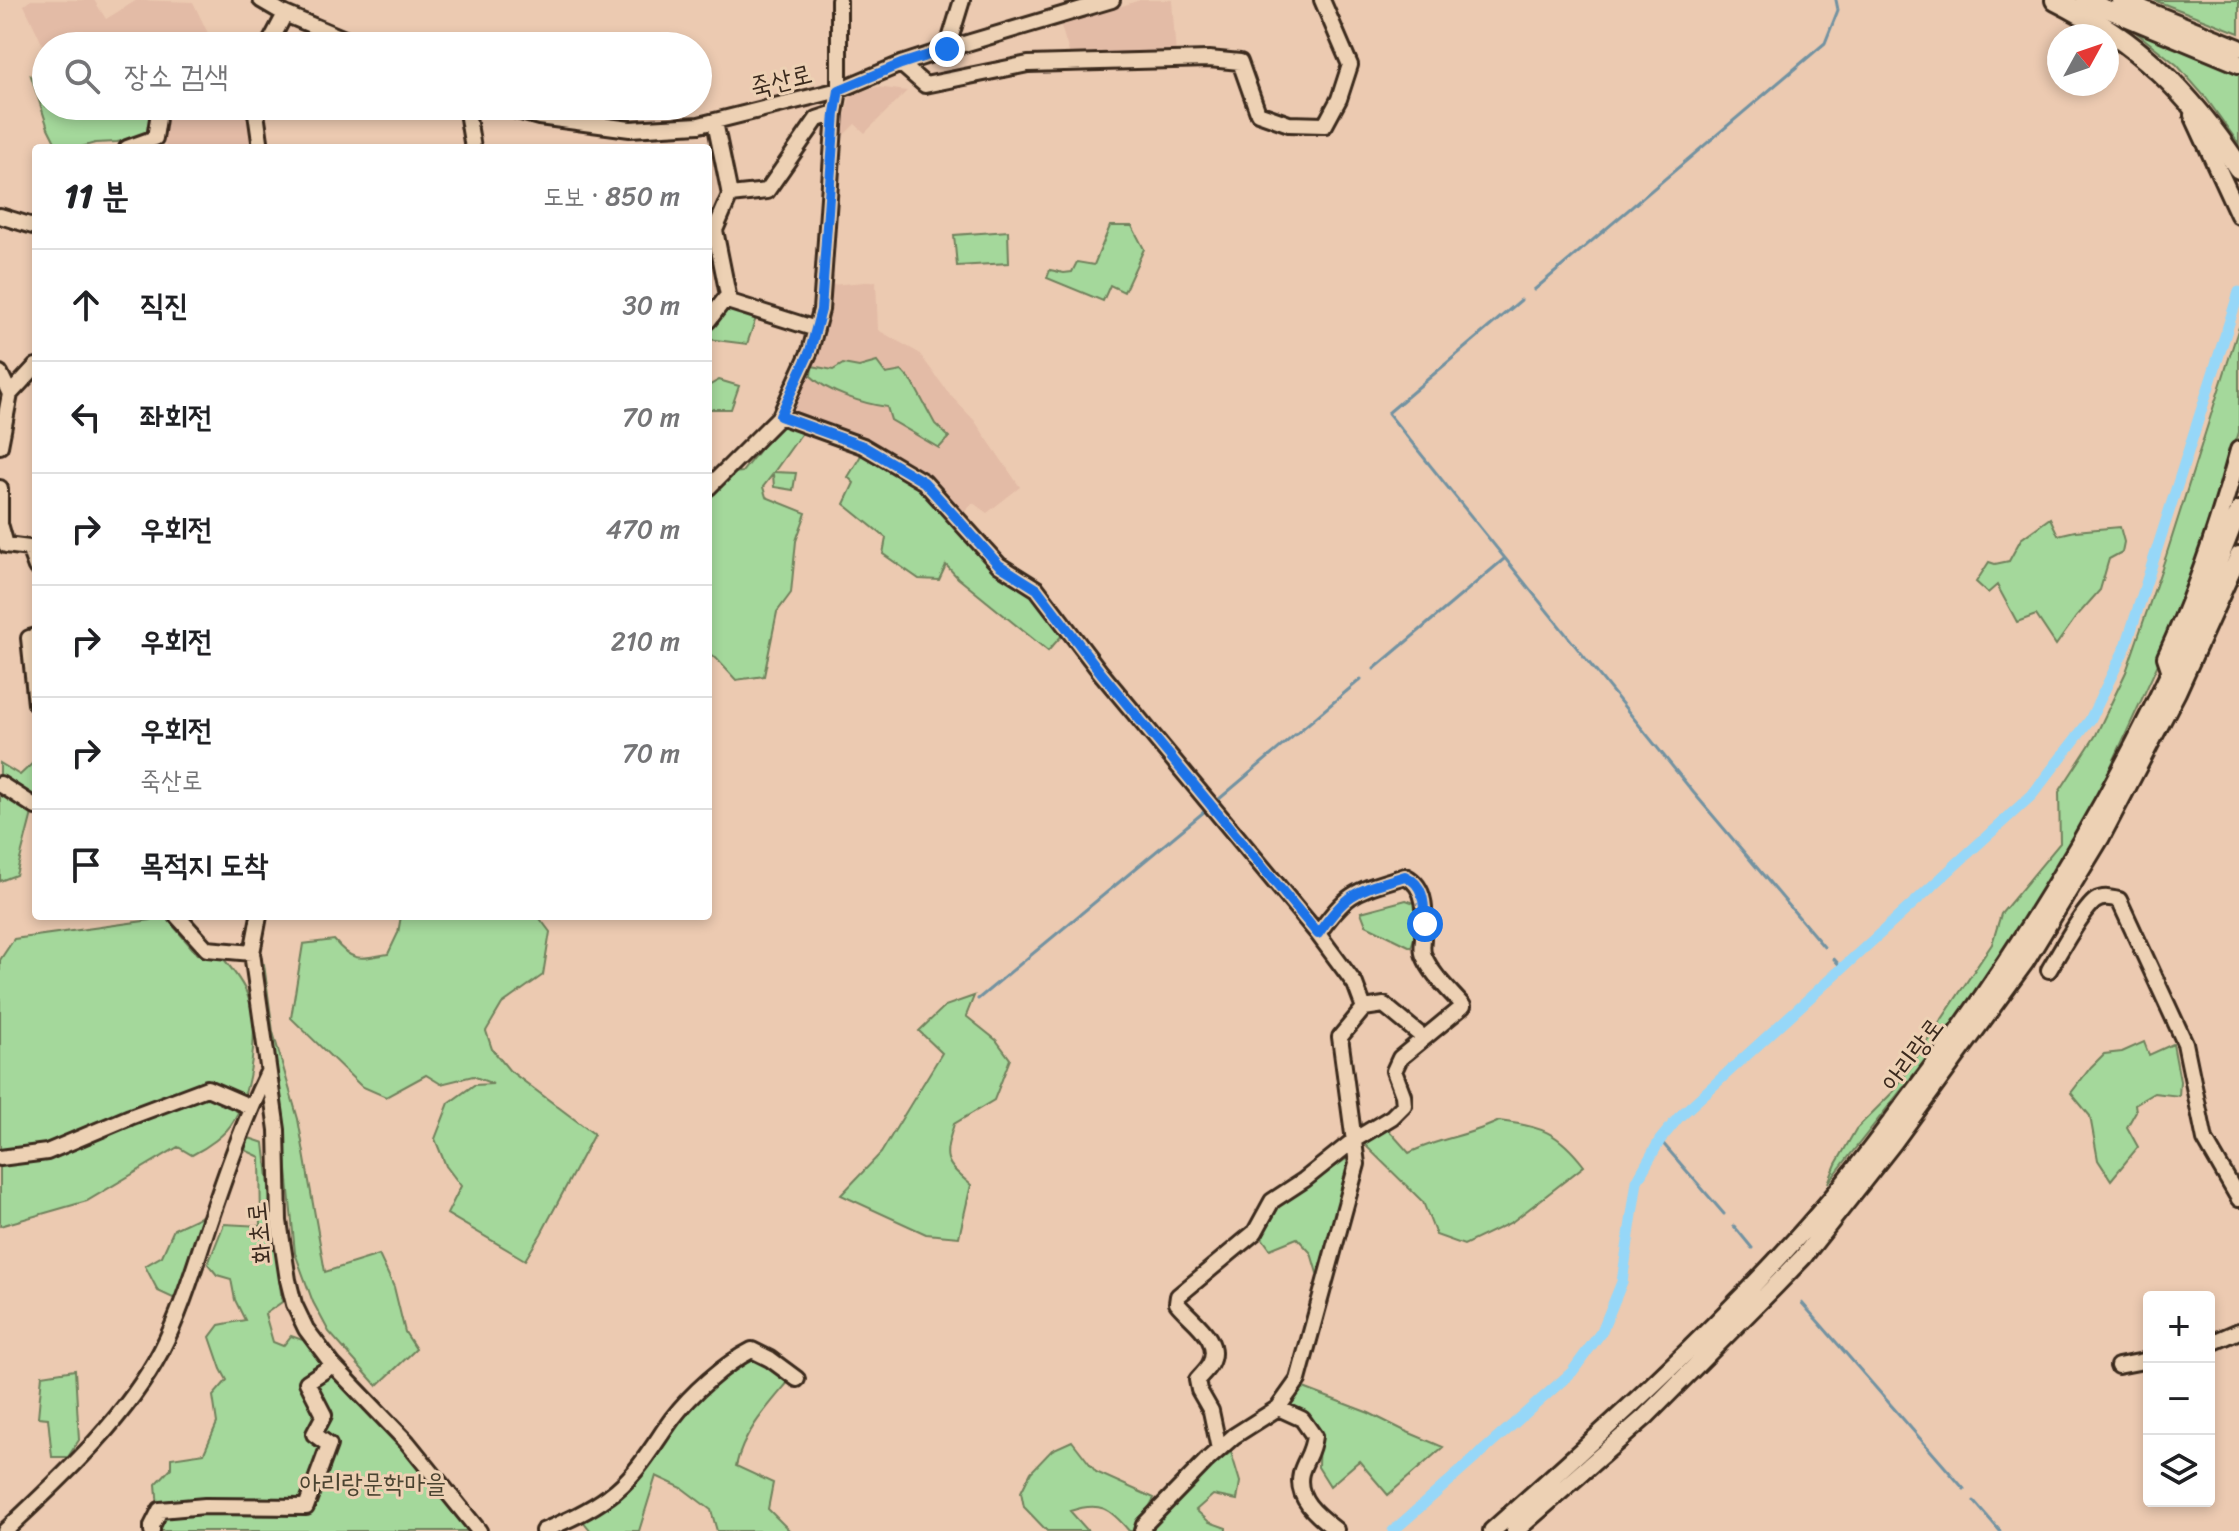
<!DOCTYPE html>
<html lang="ko">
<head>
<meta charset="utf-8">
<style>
  :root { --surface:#fff; --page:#f2f2f2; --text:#202124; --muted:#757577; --line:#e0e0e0 }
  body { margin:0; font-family:Sriracha,"Poor Story",sans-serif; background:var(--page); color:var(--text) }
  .controls { position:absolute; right:24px; bottom:24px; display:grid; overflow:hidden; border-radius:8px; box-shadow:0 4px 12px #0003 }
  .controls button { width:72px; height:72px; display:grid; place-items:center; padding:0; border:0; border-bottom:2px solid var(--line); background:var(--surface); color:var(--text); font:40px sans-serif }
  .compass { position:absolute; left:2047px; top:24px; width:72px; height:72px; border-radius:50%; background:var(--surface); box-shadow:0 4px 12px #0003; rotate:50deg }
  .stop { position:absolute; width:24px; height:24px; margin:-18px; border:6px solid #1a73e8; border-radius:50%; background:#fff }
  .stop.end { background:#1a73e8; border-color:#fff; box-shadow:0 2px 8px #0008 }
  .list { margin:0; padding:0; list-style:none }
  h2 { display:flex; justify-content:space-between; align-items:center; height:104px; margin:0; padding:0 32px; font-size:34px }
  h2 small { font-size:26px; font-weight:400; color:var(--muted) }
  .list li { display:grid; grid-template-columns:52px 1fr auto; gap:24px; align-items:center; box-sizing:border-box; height:112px; padding:0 32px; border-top:2px solid var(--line) }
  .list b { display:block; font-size:30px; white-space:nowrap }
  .list p { margin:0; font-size:26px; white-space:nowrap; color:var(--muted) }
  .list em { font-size:26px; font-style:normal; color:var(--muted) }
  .icon { flex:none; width:44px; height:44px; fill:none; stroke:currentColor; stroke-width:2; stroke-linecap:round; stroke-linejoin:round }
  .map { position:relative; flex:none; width:2239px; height:1531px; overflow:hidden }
  .search { position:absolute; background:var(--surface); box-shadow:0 4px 12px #0003; left:32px; top:32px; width:680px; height:88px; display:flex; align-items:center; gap:20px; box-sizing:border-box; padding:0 28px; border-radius:44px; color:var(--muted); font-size:30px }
  .panel { position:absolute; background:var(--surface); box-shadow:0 4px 12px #0003; left:32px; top:144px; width:680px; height:776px; border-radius:8px }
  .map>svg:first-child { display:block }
</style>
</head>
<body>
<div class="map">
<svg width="2239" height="1531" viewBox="0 0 2239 1531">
  <rect width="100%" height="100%" fill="#eccab1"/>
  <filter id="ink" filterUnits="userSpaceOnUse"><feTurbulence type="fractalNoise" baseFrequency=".0125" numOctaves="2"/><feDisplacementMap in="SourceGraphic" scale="16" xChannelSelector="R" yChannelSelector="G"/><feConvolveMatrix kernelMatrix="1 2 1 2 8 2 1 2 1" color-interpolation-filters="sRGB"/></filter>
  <g filter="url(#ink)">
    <path fill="#e3bba6" d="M 31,0 L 94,0 L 106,19 L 137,0 L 193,2 L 214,46 L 46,46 L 46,52 L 24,5 Z
      M 1140,0 L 1172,0 L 1176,56 L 1071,59 L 1061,26 Z
      M 877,87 L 907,91 L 865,133 L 855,124 L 840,139 L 850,95 Z
      M 150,106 L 262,106 L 269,148 L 167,148 L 152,121 Z
      M 876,281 L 878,330 L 919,353 L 950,395 L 974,420 L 1020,487 L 987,513 L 973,503 L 961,516 L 929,481 L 790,416 L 815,356 L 829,308 L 831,285 Z"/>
    <path fill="#a4d89b" stroke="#70815c" stroke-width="2" d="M 2154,0 L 2239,0 L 2239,33 Z
      M 2123,22 L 2239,72 L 2239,144 L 2206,98 L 2177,65 Z
      M 31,76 L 46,85 L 46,106 L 150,106 L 152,121 L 148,136 L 117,142 L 95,143 L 78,148 L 58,148 L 48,128 Z
      M 1110,226 L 1132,226 L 1144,249 L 1124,292 L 1110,285 L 1103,301 L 1047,278 L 1050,270 L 1064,273 L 1072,272 L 1077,262 L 1094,265 Z
      M 1008,231 L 1009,263 L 957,266 L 954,235 Z
      M 724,295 L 757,315 L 747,344 L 708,339 L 708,306 Z
      M 2239,327 L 2239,432 L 2187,601 L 2100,790 L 2062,864 L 1984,985 L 1828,1183 L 1836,1164 L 1856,1129 L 1894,1091 L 1992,944 L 2001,914 L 2060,843 L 2059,792 L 2096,735 L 2126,672 L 2166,556 Z
      M 877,362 L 886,374 L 902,371 L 913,383 L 935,424 L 949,437 L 939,448 L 891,420 L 887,407 C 864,404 827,392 811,376 L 812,366 L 833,370 L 843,364 L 859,367 Z
      M 719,380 L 739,386 L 731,409 L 708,409 L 708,386 Z
      M 782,421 L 804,430 L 774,472 L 796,473 L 793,490 L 774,487 L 773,474 L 763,487 L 766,497 L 806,513 L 796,541 L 791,593 L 777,612 L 764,676 L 736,680 L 716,658 L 708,655 L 708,498 L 733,473 L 742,472 Z
      M 863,452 L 916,482 L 1033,591 L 1065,632 L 1048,651 L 958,578 L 946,565 L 939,580 L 919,579 L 883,554 L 886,538 L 844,504 L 854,483 L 848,477 Z
      M 2050,518 L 2058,535 L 2075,531 L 2120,527 L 2124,542 L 2122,552 L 2109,559 L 2100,590 L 2076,617 L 2056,645 L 2036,615 L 2017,622 L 1997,585 L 1988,593 L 1976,582 L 1989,562 L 1995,564 L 2009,561 L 2021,539 Z
      M 36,760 L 36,798 L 16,875 L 0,881 L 0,763 L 20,775 Z
      M 1406,900 L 1417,904 L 1418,927 L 1411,947 L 1366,925 L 1361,912 Z
      M 157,916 L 165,916 L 197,954 L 223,958 C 232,969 242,981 247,994 C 261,1026 251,1090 234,1120 C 226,1135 206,1148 192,1155 L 178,1147 L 87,1201 L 0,1226 L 0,960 L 14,939 L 151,920 Z
      M 401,916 L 538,916 L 550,932 L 543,975 L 502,1004 L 486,1031 L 492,1049 L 509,1070 L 594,1134 L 541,1234 L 525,1260 L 447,1214 L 461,1186 L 446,1166 L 435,1139 L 449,1103 L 474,1085 L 493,1084 L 473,1076 L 441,1084 L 426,1075 L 386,1097 L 361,1086 L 291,1018 L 303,944 L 334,940 C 353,963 360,959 388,954 L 398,933 Z
      M 258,963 L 264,964 L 273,1032 L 298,1119 L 325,1272 L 379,1255 L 394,1287 L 405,1332 L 416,1349 L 377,1386 L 329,1332 L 313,1302 L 295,1253 L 279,1087 L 265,1018 Z
      M 974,996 L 966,1016 L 996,1040 L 1010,1059 L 994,1100 L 954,1124 C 943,1159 943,1161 971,1185 L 959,1237 L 926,1234 L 841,1195 L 881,1153 L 942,1053 L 919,1031 L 945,1006 Z
      M 2144,1042 L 2149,1055 L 2173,1044 L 2180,1081 L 2179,1096 L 2154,1093 L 2135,1104 L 2136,1111 L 2127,1127 L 2138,1147 L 2111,1180 L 2098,1160 L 2090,1116 L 2071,1093 L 2091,1067 L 2104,1054 L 2122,1052 Z
      M 1499,1121 C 1541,1126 1558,1132 1584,1166 L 1512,1222 L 1464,1245 L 1436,1235 L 1423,1202 L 1362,1142 L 1386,1127 L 1409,1153 C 1438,1138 1470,1136 1499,1121 Z
      M 249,1138 L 264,1143 L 282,1302 L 265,1314 L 273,1342 L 283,1346 L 291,1336 L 303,1340 L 328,1373 L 394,1432 L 472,1531 L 152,1531 L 158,1508 L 156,1484 L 171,1468 L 171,1458 L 204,1453 L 217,1423 L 213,1396 L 227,1380 L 221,1369 L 210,1337 L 219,1325 L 245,1320 L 235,1300 L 231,1279 L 217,1275 L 208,1264 L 224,1224 L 261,1226 L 260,1157 L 245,1150 Z
      M 1349,1157 L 1319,1280 L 1311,1253 L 1297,1238 L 1270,1249 L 1262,1238 L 1277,1204 L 1290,1198 Z
      M 202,1216 L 201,1226 L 175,1299 L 158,1291 L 145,1266 L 162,1256 L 174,1229 Z
      M 752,1355 L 789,1381 C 768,1406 743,1433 736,1466 L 773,1483 L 768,1509 L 790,1531 L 717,1531 L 711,1510 L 682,1488 L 656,1476 L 639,1531 L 591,1531 L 583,1521 L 621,1494 L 659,1450 L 685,1413 L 734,1368 Z
      M 75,1370 L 79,1440 L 68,1457 L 52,1457 L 48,1418 L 38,1417 L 42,1375 Z
      M 1301,1387 L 1369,1413 L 1405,1431 L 1443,1447 L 1388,1495 L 1359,1461 L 1330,1486 L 1318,1467 L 1319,1429 L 1289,1404 L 1297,1396 Z
      M 1072,1441 L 1096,1472 L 1154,1498 L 1137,1531 L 1129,1531 C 1110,1508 1100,1501 1070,1511 L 1088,1531 L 1047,1531 L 1024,1507 L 1021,1492 L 1031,1472 L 1052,1450 Z
      M 1231,1452 L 1240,1482 L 1237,1500 L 1213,1495 L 1196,1510 L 1209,1522 L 1226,1528 L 1226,1531 L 1152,1531 L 1154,1526 L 1210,1468 Z"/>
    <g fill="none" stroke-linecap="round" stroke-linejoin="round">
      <path stroke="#7292a1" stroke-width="3" d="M 1534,290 L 1825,43 L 1838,10 L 1836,0
        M 1521,300 L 1388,413 L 1693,792 L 1824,947
        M 1374,669 L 1504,559
        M 1218,800 L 1361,679
        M 1834,959 L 1842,968
        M 978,999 L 1205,811
        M 1660,1140 L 1724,1214
        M 1734,1226 L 1752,1248
        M 1802,1303 L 1964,1489
        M 1974,1501 L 2000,1531"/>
      <path stroke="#96d7f8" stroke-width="11" d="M 1393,1531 L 1572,1372 L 1602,1331 L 1622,1282 L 1637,1181 L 1660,1140 L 1679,1117 L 2032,795 L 2090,720 L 2126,646 L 2239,292"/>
      <g stroke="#3b2a1e" stroke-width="20">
        <path id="minor" d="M 261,0 L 285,14 L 361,46
          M 268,46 L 285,14
          M 947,49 L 962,0
          M 901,64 L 925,85 L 1028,64 L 1209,59 L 1240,62 L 1258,113 L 1289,124 L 1325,125 L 1339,99 L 1350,65 L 1322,0
          M 255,106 L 261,148
          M 466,106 L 473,148
          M 499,106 L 539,117 L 630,129 L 699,125 L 839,90 L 901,64 L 947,49 L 1112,0
          M 715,122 L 730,195 L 767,191 L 817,119 L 835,113
          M 127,148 L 155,138 L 159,112 L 173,106
          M 0,216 L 36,227
          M 724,300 L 816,329
          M 708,321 L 728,295 L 715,230 L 730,195
          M 0,373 L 10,394 L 0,446
          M 10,394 L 36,366
          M 780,416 L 863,446 L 924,482 L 999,565 L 1037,589 L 1101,673 L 1318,934 L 1355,984 L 1364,1008 L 1340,1037 L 1357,1164 L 1298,1380 L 1278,1408 L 1234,1436 L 1206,1461 L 1144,1525 L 1142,1531
          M 0,488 L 0,527
          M 708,488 L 780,416 L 810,351 L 821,310 L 835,113 L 839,90 L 839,0
          M 1,527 L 6,545 L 29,548 L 36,567
          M 36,704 L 29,638 L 36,636
          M 0,784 L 36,807
          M 177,916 L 207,949 L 252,953
          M 259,916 L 252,953 L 277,1130 L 279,1221 L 288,1280 L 294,1304 L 306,1329 L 333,1365 L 407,1442 L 479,1531
          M 2049,970 C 2058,955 2082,911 2095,901 C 2103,896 2111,898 2119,900 L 2185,1043 L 2205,1140 L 2239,1199
          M 1364,1008 L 1384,1005 L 1424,1038
          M 0,1158 L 47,1152 L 130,1117 L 207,1088 L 251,1107
          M 2209,1344 L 2239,1331
          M 2118,1366 L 2149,1360
          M 1278,1408 L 1302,1419 L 1314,1436 C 1312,1454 1305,1459 1301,1473 C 1295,1499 1318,1516 1336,1530
          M 1219,1449 L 1211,1411 L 1199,1390 L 1197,1380 C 1201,1375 1207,1370 1210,1364 C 1223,1339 1190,1320 1177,1303 L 1178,1296 L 1255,1232 L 1272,1201 L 1304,1180 L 1354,1140 L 1392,1117 L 1404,1105 L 1403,1095 L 1394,1071 L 1400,1058 L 1463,1006 C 1450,991 1432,975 1424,956 C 1421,950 1423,944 1423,937 C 1425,915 1428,887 1405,876 C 1357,891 1348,890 1318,934
          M 5,1531 C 61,1478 125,1420 161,1351 C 181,1312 194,1268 208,1226 C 226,1173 244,1121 268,1072
          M 152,1531 L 152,1526 L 160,1510 L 205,1506 L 306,1507 L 329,1445 L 314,1434 L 324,1415 L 307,1382 L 333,1365
          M 543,1531 C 566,1521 589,1511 609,1496 C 636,1477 653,1445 672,1419 C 691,1394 724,1364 752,1350 L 770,1359 L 797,1379"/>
      </g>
      <g stroke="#3b2a1e" stroke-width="22">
        <path id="major" d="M 2085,0 L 2239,64
          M 2120,0 L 2239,48
          M 2193,115 L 2239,215
          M 2171,672 L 2166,657 C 2197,590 2220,521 2239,450
          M 1492,1531 C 1601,1434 1709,1337 1806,1228 C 1842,1188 1874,1145 1906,1102 C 2045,921 2158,723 2239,510
          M 1515,1531 L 1645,1417 L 1775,1286 L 1803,1257 L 1893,1143 L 2025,962 L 2101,837 L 2177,692 L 2239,555"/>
      </g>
      <g stroke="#3b2a1e" stroke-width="26">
        <path id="highway" d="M 2056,0 C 2138,41 2189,92 2239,168"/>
      </g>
      <use href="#minor" stroke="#edd1b4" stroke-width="14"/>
      <use href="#major" stroke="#edd1b4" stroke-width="16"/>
      <use href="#highway" stroke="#edd1b4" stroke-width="20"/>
    </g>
  </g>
  <g fill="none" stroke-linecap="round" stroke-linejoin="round" filter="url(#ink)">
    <path stroke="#1a73e8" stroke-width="10" d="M 947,49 L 901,64 L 839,90 L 835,113 L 821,310 L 810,351 L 780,416 L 863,446 L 924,482 L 999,565 L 1037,589 L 1101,673 L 1318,934 C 1348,890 1357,891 1405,876 C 1425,885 1424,904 1425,924"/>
  </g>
  <g text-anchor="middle" stroke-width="6" stroke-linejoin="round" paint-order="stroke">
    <g font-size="26" fill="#3b2a1e" stroke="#edd1b4">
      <text transform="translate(781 80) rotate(-14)" y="9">죽산로</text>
      <text transform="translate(1912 1054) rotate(-53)" y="9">아리랑로</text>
      <text transform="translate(259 1233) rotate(-96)" y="9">화초로</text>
    </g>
    <g font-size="26" fill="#4b4431" stroke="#edd1b4">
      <text x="373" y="1492">아리랑문학마을</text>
    </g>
  </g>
</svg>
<div class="controls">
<button>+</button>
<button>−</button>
<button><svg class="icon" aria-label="layers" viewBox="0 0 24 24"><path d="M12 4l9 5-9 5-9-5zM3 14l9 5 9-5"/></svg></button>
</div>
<svg class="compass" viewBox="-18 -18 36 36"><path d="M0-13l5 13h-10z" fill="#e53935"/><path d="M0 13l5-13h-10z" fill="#757577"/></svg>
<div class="stop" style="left:1425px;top:924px"></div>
<div class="stop end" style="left:947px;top:49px"></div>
<div class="search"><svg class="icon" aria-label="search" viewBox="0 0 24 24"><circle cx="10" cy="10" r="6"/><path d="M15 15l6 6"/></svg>장소 검색</div>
<section class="panel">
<h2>11 분<small>도보 · 850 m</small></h2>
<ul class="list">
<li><svg class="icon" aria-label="ahead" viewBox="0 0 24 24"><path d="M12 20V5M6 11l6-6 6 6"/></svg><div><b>직진</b></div><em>30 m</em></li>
<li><svg class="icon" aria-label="left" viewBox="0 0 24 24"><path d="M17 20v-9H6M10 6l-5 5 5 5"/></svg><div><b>좌회전</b></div><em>70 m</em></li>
<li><svg class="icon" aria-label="right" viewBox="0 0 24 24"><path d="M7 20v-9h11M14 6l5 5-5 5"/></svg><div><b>우회전</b></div><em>470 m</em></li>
<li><svg class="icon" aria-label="right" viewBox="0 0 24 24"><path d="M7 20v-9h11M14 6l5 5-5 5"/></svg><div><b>우회전</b></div><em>210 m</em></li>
<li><svg class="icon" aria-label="right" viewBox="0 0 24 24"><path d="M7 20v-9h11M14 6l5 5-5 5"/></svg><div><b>우회전</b><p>죽산로</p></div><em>70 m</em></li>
<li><svg class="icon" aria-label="arrive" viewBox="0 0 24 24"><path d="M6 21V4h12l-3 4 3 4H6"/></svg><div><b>목적지 도착</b></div></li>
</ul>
</section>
</div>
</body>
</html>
